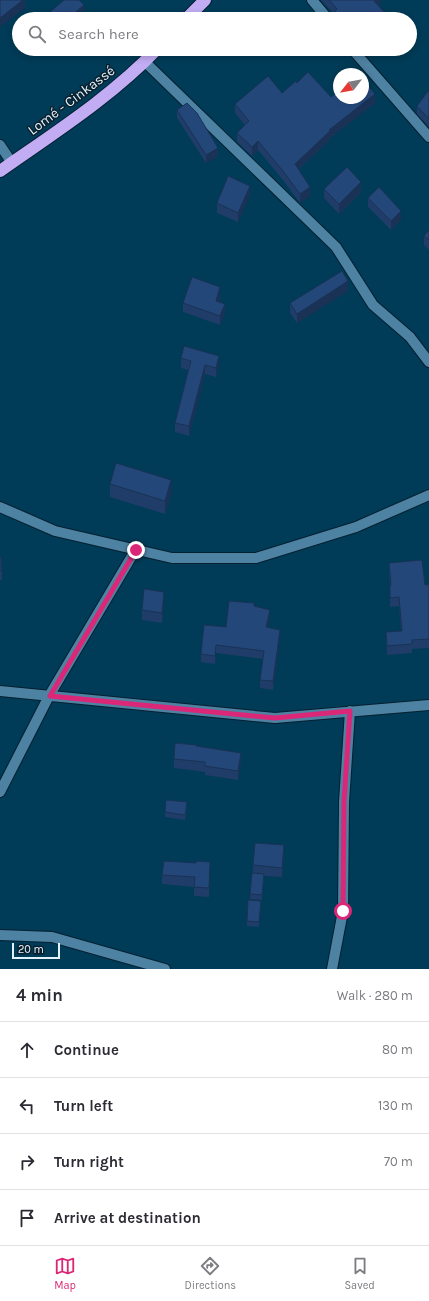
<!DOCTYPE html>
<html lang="en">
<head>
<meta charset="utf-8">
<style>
  :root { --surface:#fff; --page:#f7f7f7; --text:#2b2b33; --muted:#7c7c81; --line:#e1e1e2; --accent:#db2777 }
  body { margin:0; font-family:Karla,sans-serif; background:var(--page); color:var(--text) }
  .compass { position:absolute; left:333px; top:68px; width:36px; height:36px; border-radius:50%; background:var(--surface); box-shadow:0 2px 6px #0003; rotate:239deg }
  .scale { position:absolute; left:12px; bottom:10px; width:48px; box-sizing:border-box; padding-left:4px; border:2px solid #e3f3fe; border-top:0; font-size:11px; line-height:14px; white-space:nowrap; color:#e3f3fe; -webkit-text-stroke:3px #0a202d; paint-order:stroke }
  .stop { position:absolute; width:12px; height:12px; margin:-9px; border:3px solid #db2777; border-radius:50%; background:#fff }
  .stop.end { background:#db2777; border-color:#fff; box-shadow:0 1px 4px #0008 }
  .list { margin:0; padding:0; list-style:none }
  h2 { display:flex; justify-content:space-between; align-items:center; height:52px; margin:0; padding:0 16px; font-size:17px }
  h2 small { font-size:13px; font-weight:400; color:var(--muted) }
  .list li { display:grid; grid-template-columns:26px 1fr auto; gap:12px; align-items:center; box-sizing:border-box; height:56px; padding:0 16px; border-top:1px solid var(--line) }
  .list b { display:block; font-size:15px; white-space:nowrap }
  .list em { font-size:13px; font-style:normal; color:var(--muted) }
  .icon { flex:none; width:22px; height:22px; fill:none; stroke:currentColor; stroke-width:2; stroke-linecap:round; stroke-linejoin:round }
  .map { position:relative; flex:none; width:429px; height:969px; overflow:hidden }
  .search { position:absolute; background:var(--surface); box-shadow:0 2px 6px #0003; left:12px; right:12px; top:12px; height:44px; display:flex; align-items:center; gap:10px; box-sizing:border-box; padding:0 14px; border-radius:22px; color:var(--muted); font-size:15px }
  .sheet { height:276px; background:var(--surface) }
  nav { display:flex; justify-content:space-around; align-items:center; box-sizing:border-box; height:56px; border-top:1px solid var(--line); background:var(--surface); font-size:11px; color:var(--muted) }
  nav a { display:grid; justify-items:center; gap:2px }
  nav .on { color:var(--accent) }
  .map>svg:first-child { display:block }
</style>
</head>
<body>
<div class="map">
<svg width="429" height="969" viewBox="0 0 429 969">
  <rect width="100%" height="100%" fill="#003b57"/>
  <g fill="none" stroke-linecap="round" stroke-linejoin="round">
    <g stroke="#052030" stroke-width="12">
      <path id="minor" d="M 312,0 L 328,19
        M 352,49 L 429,137
        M 145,62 L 336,247 L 373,305 L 410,337 L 429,362
        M 0,145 L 12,163
        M 0,507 L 55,531 L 172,558 L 256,558 L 356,527 L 429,495
        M 0,691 L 275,718 L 429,705
        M 0,792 L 49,696 L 136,549
        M 0,935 L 52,937 L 165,969
        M 332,969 L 343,911 L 344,802 L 350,711"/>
    </g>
    <g stroke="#052030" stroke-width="14">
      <path id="highway" d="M 186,19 L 205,0
        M 0,171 C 54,133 111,97 157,49"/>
    </g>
    <use href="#minor" stroke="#4e82a2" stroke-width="10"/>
    <use href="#highway" stroke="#c2adf4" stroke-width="12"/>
  </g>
  <path fill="#1f3d68" d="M 321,0 L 381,0 L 381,2 L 378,6 L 386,19 L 335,19 L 335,15 Z
    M 297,83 L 331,97 L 375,103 L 330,138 L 330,140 L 299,169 L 310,196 L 300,203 L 283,180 L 258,150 L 252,156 L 237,142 L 237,133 L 245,125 L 235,113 L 235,104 L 282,93 Z
    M 429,90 L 429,127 L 417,114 L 417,106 Z
    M 177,110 L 218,156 L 206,163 L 177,118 Z
    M 324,189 L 361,192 L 339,214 L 324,198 Z
    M 250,195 L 238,222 L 217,213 L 217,203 Z
    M 368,198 L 401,220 L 391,230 L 368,207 Z
    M 429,230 L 429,250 L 424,245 L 424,236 Z
    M 348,291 L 297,323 L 290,313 L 290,303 Z
    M 220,297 L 219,302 L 225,313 L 220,325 L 183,312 L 183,303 Z
    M 181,358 L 219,365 L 216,377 L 205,374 L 189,436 L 175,432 L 175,423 L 188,370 L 181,368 Z
    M 110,484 L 171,494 L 165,514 L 110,497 Z
    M 0,557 L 2,571 L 2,580 L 0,580 Z
    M 389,563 L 425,585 L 429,584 L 429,648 L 412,649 L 412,653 L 387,655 L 386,632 L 401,631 L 399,606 L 390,607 L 390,586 L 389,572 Z
    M 164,601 L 162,623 L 142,620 L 142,610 Z
    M 254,606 L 270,619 L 267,628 L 280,638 L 273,690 L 260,688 L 260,680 L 263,659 L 216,653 L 215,664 L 201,662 L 201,654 L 226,627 Z
    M 174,759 L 241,762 L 238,780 L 205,775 L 205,772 L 174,768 Z
    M 187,807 L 185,820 L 165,817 L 165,812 Z
    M 284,854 L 282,877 L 264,876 L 262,900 L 250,899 L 250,894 L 253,873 L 253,865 Z
    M 210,872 L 209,897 L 194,896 L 194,887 L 162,884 L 162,875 Z
    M 261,906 L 259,927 L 247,926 L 247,921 Z"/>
  <path fill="#193255" d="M 23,0 L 25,0 L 25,8 L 0,27 L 0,18 Z
    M 375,0 L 381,0 L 381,2 L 374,11 L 374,1 Z
    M 84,5 L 84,15 L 79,19 L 68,19 Z
    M 386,14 L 386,19 L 380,19 Z
    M 42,49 L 45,49 L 42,52 Z
    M 375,94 L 375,103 L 330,138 L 330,140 L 295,172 L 295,164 L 329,130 Z
    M 258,141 L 258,150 L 252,156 L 252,147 Z
    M 218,148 L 218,156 L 206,163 L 206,155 Z
    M 361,182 L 361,192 L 339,214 L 339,204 Z
    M 250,186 L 250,195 L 238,222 L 238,213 Z
    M 310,187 L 310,196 L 300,203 L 300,194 Z
    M 401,211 L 401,220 L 391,230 L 391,221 Z
    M 348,281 L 348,291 L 297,323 L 297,314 Z
    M 220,287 L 220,297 L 216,310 L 216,301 Z
    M 225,304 L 225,313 L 220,325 L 220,316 Z
    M 219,356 L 219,365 L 216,377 L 216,368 Z
    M 205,365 L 205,374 L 189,436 L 189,426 Z
    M 171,480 L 171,494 L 165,514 L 165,501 Z
    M 164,592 L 164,601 L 162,623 L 162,613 Z
    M 270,610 L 270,619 L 266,636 L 266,627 Z
    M 280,630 L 280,638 L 273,690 L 273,681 Z
    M 216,645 L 216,653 L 215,664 L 215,656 Z
    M 241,753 L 241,762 L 238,780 L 238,771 Z
    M 284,845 L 284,854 L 282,877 L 282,868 Z
    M 210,862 L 210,872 L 209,897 L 209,888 Z"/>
  <path fill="#244779" stroke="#193255" d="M 0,0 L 23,0 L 0,18 Z
    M 64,0 L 79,0 L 84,5 L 68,19 L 34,19 L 40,14 L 43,18 Z
    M 329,0 L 375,0 L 374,1 L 386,14 L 380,19 L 343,19 L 335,11 L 337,9 Z
    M 308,72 L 331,97 L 339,91 L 339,98 L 363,98 L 363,79 L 375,94 L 329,130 L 330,131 L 295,164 L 310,187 L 300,194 L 283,171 L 258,141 L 252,147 L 237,133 L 249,121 L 235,104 L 268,76 L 282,93 L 296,81 L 297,83 Z
    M 429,90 L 429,119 L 417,106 Z
    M 187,103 L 197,113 L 218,148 L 206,155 L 177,110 Z
    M 347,167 L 361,182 L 339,204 L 324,189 Z
    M 228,176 L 250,186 L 238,213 L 217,203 Z
    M 379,187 L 401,211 L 391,221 L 368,198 Z
    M 429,230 L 429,240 L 424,236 Z
    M 342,271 L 348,281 L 297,314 L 290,303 Z
    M 192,277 L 220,287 L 216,301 L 225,304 L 220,316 L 183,303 Z
    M 184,346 L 219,356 L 216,368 L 205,365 L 189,426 L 175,423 L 191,361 L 181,358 Z
    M 116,463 L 171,480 L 165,501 L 110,484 Z
    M 0,557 L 1,557 L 2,571 L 0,571 Z
    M 422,560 L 425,585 L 429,584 L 429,639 L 412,640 L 412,644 L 387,646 L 386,632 L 402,631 L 399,597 L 390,598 L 390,586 L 391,585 L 389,563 Z
    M 144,589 L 164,592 L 162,613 L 142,610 Z
    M 229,601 L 254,603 L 254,606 L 270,610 L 266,627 L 280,630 L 273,681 L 260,680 L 264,651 L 216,645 L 215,656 L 201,654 L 204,625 L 226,627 Z
    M 175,743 L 196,745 L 196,746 L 241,753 L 238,771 L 205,766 L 205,762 L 174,759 Z
    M 166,800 L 187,802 L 185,815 L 165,812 Z
    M 255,843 L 284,845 L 282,868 L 253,865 Z
    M 164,861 L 196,863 L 196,861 L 210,862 L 209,888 L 194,887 L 195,877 L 162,875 Z
    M 252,873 L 264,874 L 262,895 L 250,894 Z
    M 248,900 L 261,901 L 259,922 L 247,921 Z"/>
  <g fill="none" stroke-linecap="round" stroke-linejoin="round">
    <path stroke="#db2777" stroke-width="5" d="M 136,550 L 50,696 L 275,718 L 350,711 L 344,802 L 343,911"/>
  </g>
  <g text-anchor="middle" stroke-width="3" stroke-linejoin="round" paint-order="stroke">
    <g font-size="14" fill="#e3f3fe" stroke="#0a202d">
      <text transform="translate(71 100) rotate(-37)" y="5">Lomé - Cinkassé</text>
    </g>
  </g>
</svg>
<svg class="compass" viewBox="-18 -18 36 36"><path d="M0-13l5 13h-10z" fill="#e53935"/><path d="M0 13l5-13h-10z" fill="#7c7c81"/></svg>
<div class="scale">20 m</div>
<div class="stop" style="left:343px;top:911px"></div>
<div class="stop end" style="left:136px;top:550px"></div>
<div class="search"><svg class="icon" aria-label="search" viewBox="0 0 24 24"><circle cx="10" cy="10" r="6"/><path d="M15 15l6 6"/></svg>Search here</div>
</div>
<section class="sheet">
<h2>4 min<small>Walk · 280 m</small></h2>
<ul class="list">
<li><svg class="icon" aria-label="ahead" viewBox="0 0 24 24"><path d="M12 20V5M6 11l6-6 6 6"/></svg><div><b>Continue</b></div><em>80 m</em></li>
<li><svg class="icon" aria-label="left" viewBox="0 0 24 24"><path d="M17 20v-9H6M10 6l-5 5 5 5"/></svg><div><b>Turn left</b></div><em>130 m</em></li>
<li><svg class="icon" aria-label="right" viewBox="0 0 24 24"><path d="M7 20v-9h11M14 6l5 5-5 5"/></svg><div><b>Turn right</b></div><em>70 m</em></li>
<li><svg class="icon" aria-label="arrive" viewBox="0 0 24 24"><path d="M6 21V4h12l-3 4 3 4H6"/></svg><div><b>Arrive at destination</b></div></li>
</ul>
</section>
<nav>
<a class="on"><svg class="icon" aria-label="map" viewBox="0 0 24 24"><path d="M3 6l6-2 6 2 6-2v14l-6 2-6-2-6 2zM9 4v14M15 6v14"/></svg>Map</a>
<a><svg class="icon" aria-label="directions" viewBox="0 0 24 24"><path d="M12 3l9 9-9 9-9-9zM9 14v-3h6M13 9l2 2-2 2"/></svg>Directions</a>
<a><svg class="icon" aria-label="saved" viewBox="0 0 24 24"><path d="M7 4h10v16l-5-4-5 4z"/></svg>Saved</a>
</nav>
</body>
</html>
